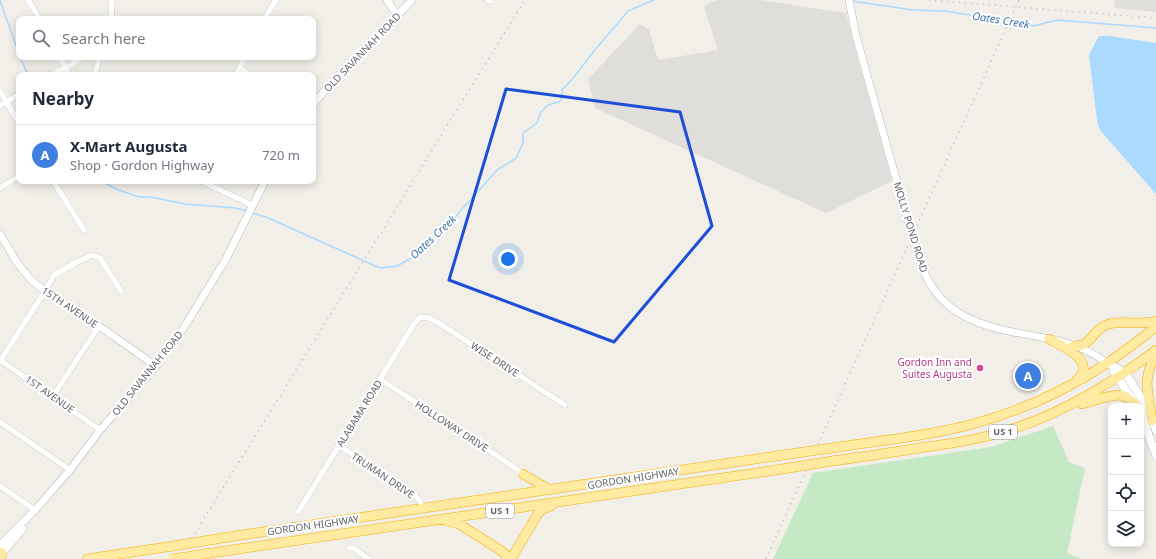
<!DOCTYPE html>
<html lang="en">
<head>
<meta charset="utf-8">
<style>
  :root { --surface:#fff; --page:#f6f6f7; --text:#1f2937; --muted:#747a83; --line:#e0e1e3; --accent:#0b8043 }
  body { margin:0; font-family:"Noto Sans",sans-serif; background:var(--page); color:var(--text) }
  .controls { position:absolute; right:12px; bottom:12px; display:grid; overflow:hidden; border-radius:8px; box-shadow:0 2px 10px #0003 }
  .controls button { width:36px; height:36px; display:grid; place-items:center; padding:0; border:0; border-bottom:1px solid var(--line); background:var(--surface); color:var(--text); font:20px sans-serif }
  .you { position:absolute; left:508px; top:259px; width:14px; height:14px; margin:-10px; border:3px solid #fff; border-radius:50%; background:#1a73e8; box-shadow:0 0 0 6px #1a73e833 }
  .badge { display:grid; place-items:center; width:26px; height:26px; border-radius:50%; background:var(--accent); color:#fff; font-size:13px; font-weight:700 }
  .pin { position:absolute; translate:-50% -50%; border:2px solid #fff; box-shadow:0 1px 4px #0006 }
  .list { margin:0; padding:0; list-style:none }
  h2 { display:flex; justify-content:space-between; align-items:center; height:52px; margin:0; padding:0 16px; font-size:17px }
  h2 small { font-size:13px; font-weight:400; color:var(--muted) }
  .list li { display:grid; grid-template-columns:26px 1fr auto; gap:12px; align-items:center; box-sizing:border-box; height:60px; padding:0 16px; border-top:1px solid var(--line) }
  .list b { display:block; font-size:15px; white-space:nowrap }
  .list p { margin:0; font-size:13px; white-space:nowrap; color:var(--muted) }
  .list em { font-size:13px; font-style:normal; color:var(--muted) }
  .icon { flex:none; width:22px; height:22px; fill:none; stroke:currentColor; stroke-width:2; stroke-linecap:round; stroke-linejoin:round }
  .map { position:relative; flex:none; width:1156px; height:559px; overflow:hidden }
  .search { position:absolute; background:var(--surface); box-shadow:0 2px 10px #0003; left:16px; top:16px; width:300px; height:44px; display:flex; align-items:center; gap:10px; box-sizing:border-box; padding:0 14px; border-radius:8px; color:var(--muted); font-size:15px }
  .panel { position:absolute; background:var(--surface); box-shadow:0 2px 10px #0003; left:16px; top:72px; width:300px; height:112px; border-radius:8px }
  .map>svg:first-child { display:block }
</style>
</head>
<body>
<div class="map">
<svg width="1156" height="559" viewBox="0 0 1156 559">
  <rect width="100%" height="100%" fill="#f1efe8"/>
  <path fill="#e0deda" d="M 718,0 L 760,0 L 846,13 L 858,60 L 892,181 L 826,213 L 595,108 L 588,79 L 640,24 L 649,30 L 658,60 L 718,50 L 704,7 L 710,2 Z
    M 1115,0 L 1156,0 L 1156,12 L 1114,8 Z"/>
  <path fill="#c5e8c5" d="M 1053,426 L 1069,462 L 1085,468 L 1067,553 L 1082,559 L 773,559 L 813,473 L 991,447 Z"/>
  <path fill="#aadaff" d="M 1099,36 L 1110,36 L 1156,43 L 1156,194 L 1100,130 L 1097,120 L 1089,55 Z"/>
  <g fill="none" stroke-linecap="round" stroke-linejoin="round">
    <path stroke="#aadaff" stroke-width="1.5" d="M 0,0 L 19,54
      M 852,1 L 913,10 L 944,11 L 1023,23 L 1033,26 L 1057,20 L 1156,28
      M 20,57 L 28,75
      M 102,181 L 116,189 L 139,197 L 151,197 L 185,204 L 235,208 L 248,211
      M 251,213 L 266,217 L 380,268 L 397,266 L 415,256 L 448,225 L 497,170 L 516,158 L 523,143 L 523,133 L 537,123 L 541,112 L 548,105 L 559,102 L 562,98 L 562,90 L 574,77 L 594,51 L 628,11 L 654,0"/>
    <g stroke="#b5b8bc" stroke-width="6">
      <path id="minor" d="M 28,0 L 40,19
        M 488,0 L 490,1
        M 111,19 L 112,0
        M 264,19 L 276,0
        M 60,57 L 69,75
        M 240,68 L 251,75
        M 52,75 L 84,57
        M 95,75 L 99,57
        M 236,75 L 245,57
        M 0,91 L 19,123
        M 0,106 L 19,94
        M 53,181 L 84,230
        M 201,181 L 252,205
        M 0,188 L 19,176
        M 0,360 L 100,430
        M 0,361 L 45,291 L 54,275 L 77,262 L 92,255 L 100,258 L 121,291
        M 380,379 L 496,455 L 523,474
        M 53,396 L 99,326
        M 0,422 L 70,470
        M 338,445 L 414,494 L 420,501 L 422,508
        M 0,486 L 35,510
        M 298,512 L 414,324 L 420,317 L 429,318 L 442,325 L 565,405
        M 349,548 L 353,548 L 369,559"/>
    </g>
    <g stroke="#b5b8bc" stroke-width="8">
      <path id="tertiary" d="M 387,0 L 397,15
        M 849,0 L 856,36 L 912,236 C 917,252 921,268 929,282 C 959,333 1016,329 1066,343 C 1081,347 1095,354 1107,363
        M 313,105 L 330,84 L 412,0
        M 0,234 L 16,261 L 30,279 L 45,291 L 99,326 L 156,366
        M 0,545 L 35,510 L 70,470 L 100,430 L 156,366 L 183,329 L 226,259 L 265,181
        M 0,556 L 23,529"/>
    </g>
    <g stroke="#b6babf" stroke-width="9">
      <path id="secondary" d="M 1107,363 L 1125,373 L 1144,402 L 1156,430
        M 1114,372 L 1134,402
        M 1141,415 L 1156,455"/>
    </g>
    <g stroke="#f9ab00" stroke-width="10">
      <path id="trunk" d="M 1049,339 C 1062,346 1098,361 1077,380
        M 1073,346 C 1092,347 1091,331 1106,325 C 1121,319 1140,326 1156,321
        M 1082,404 C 1092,402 1117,391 1126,397 C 1130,399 1133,403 1136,405
        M 1152,421 C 1149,398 1141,376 1156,356
        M 839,447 C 883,440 929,436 973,424 C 1020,411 1066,391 1107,363 C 1124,352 1140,339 1156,327
        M 832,461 C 863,457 895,452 926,447 C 954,443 982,439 1009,430 C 1063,413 1111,384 1156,350
        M 523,474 L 550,490
        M 446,521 L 459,524 L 500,550 L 505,554 L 507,559
        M 235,536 L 776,456
        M 225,551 L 776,470
        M 0,559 L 2,553
        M 87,559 L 173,546
        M 511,559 L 539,512 L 543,509 L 551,506"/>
    </g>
    <use href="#minor" stroke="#fff" stroke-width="5.5"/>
    <use href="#tertiary" stroke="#fff" stroke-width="7"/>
    <use href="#secondary" stroke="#fff" stroke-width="8"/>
    <use href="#trunk" stroke="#feeaa1" stroke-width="9"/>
    <path stroke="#b6b7b8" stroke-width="1.5" stroke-dasharray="1 5" stroke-linecap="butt" d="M 929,0 L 1156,18
      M 179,559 L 525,0
      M 766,559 L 1019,0"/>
    <g stroke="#f9ab00" stroke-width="10" stroke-linecap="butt">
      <path id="trunk-bridge" d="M 776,456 L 839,447
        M 776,470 L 832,461
        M 173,546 L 235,536
        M 172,559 L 225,551"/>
    </g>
    <use href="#trunk-bridge" stroke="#feeaa1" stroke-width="9"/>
  </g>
  <path fill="none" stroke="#1d4ed8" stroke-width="3" stroke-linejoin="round" d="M 506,89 L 680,112 L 712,226 L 614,342 L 449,280 Z"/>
  <circle fill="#d1479c" stroke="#fff" stroke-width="1.5" cx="980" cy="368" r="4"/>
  <g text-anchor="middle" stroke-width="4" stroke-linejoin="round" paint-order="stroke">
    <g fill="#fff" stroke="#8f9295" stroke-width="1">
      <rect x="989" y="425" width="28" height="14" rx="3"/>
      <rect x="486" y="504" width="28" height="14" rx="3"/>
    </g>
    <g font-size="9" font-weight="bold" fill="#5f6368">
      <text x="1003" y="435">US 1</text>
      <text x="500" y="514">US 1</text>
    </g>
    <g font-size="10" fill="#5f6368" stroke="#fff">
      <text transform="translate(362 52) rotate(-46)" y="4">OLD SAVANNAH ROAD</text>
      <text transform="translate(911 227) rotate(73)" y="4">MOLLY POND ROAD</text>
      <text transform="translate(70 307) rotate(34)" y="4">15TH AVENUE</text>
      <text transform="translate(495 359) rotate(33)" y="4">WISE DRIVE</text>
      <text transform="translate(147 373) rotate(-51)" y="4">OLD SAVANNAH ROAD</text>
      <text transform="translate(50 394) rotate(35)" y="4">1ST AVENUE</text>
      <text transform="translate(359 413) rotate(-58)" y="4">ALABAMA ROAD</text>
      <text transform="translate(452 426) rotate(33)" y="4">HOLLOWAY DRIVE</text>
      <text transform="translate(383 475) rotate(34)" y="4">TRUMAN DRIVE</text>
      <text transform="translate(633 478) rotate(-9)" y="4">GORDON HIGHWAY</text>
      <text transform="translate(313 525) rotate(-8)" y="4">GORDON HIGHWAY</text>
    </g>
    <g font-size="10" fill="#b23c85" stroke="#fff" text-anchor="end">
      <text x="972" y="366">Gordon Inn and<tspan x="972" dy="12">Suites Augusta</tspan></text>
    </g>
    <g font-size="11" font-style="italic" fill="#4174aa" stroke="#fff">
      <text transform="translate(1001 20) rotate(9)" y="4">Oates Creek</text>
      <text transform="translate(433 237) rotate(-43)" y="4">Oates Creek</text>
    </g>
  </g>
</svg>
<div class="controls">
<button>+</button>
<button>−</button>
<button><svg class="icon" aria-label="locate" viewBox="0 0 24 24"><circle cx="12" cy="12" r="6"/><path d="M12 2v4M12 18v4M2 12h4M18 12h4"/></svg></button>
<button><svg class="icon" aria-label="layers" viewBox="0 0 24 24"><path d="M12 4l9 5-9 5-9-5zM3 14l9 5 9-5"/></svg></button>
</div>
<div class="you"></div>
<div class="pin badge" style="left:1028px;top:376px;background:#3f7fe0">A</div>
<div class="search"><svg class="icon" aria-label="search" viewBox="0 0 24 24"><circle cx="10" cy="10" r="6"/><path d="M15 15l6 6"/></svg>Search here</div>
<section class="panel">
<h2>Nearby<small></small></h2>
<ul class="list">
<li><span class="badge" style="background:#3f7fe0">A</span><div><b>X-Mart Augusta</b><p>Shop · Gordon Highway</p></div><em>720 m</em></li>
</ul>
</section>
</div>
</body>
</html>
